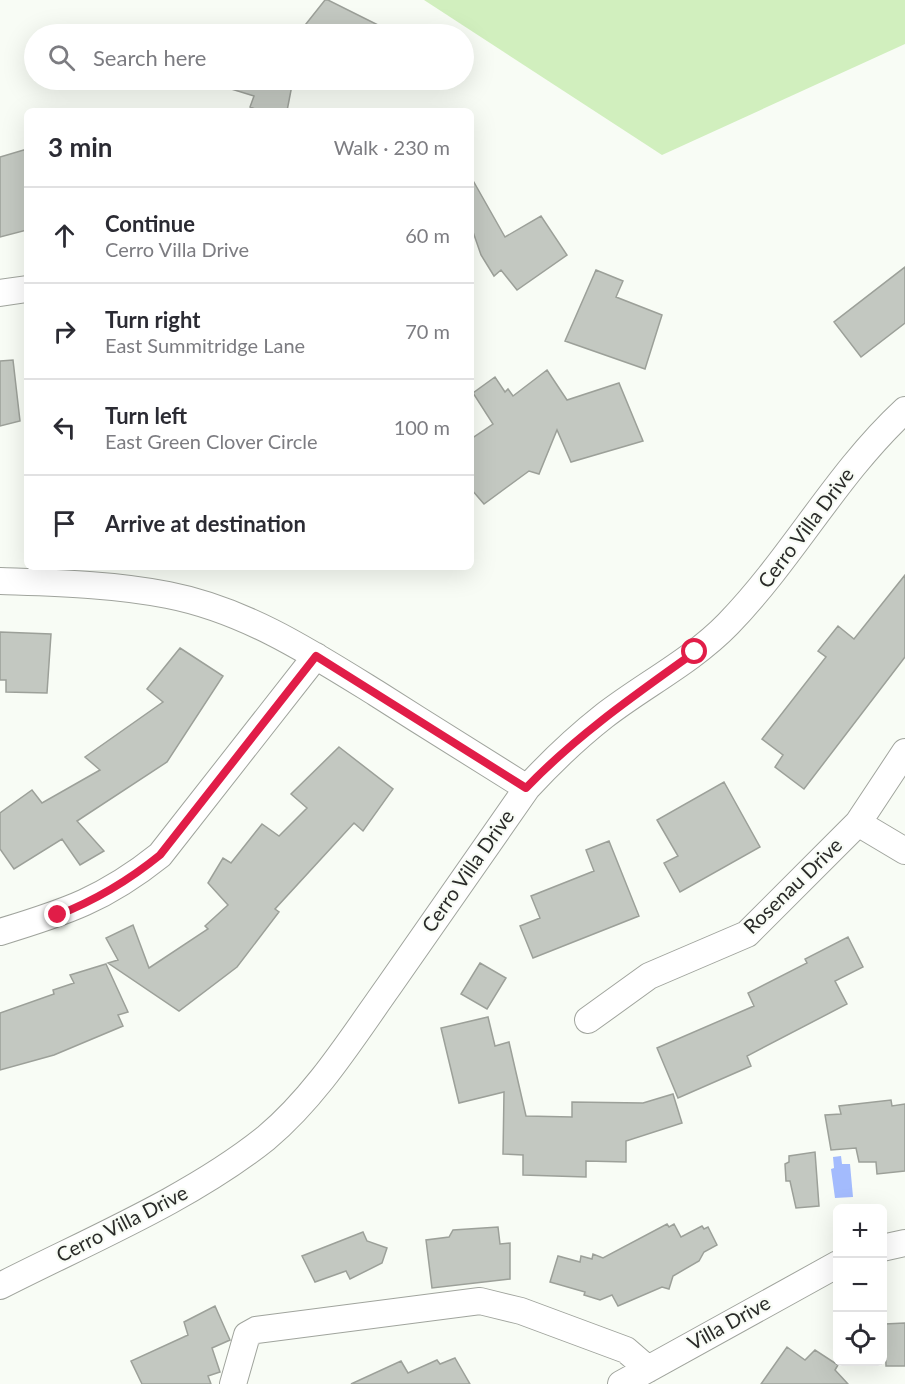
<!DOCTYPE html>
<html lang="en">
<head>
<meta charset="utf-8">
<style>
  :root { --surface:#fff; --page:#f2f2f3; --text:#2b2b33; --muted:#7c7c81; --line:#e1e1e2 }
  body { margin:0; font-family:Lato,sans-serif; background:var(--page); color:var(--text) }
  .controls { position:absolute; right:18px; bottom:18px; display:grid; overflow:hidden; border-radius:9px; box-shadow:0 6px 24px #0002 }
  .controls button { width:54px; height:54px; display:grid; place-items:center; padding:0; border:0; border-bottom:2px solid var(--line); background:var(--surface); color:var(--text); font:30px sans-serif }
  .stop { position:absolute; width:18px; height:18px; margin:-14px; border:4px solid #e11d48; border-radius:50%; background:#fff }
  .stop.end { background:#e11d48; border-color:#fff; box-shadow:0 2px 6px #0008 }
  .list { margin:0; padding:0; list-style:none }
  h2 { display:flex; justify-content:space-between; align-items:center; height:78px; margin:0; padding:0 24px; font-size:26px }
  h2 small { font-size:20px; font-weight:400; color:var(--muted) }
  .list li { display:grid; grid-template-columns:39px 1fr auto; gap:18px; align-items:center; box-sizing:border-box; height:96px; padding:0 24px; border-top:2px solid var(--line) }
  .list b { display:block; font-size:22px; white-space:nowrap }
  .list p { margin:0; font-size:20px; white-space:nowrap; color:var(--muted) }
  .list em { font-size:20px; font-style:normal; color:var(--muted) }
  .icon { flex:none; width:33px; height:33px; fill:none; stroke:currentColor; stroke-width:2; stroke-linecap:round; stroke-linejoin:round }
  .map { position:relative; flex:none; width:905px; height:1384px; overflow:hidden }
  .search { position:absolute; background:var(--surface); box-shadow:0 6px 24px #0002; left:24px; top:24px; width:450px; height:66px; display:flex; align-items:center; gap:15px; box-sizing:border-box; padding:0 21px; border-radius:33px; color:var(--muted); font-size:22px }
  .panel { position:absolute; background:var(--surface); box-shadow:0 6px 24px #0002; left:24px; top:108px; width:450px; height:462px; border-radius:9px }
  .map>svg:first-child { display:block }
</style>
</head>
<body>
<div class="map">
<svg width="905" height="1384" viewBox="0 0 905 1384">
  <rect width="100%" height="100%" fill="#f8fcf5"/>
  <path fill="#d1efbe" d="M 424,0 L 905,0 L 905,44 L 662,155 Z"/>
  <path fill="#a3bbfd" d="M 841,1156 L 842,1164 L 850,1164 L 853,1197 L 835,1198 L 831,1169 L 834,1168 L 833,1157 Z"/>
  <path fill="#c3c8c1" stroke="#9ca099" stroke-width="1.5" d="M 325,0 L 328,0 L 396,34 L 298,34 Z
    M 216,80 L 293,80 L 287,111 L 261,111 L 250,107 L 254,96 L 215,84 Z
    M 27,149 L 27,230 L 0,237 L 0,157 Z
    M 471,177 L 505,237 L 541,216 L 567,255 L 517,290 L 501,270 L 494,276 L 481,255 L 471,226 Z
    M 905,267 L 905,323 L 861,357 L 834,322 Z
    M 596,270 L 623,281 L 616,297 L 662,315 L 645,369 L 565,341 Z
    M 13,360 L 20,421 L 0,426 L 0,361 Z
    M 547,370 L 567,400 L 619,383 L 643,441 L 571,462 L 557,430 L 539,474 L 529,471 L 484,504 L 471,489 L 471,439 L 493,424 L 473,393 L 495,377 L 505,392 L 508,389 L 513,396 Z
    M 905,575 L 905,657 L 804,789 L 775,767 L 783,755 L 762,739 L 826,657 L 818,651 L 838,626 L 854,639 Z
    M 0,632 L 51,634 L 47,693 L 6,692 L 6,680 L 0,680 Z
    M 180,648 L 223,676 L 167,762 L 77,821 L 104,851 L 80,865 L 62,839 L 14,869 L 0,849 L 0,813 L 32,790 L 42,803 L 100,770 L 85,757 L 163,702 L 147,689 Z
    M 339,747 L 393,789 L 363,831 L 354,823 L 275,909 L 279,912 L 237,967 L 179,1011 L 108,963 L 118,960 L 106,938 L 133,925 L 149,968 L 208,929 L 205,926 L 228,905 L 208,883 L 223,858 L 231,863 L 262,824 L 279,836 L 307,808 L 291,794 Z
    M 724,782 L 760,847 L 680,892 L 664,863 L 678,856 L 657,820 Z
    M 609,841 L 639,916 L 533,958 L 520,926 L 540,918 L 531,896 L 594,871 L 586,850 Z
    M 848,937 L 863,967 L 835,981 L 847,1004 L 747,1056 L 751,1066 L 678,1098 L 657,1048 L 754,1006 L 748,993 L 807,963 L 805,959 Z
    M 480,963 L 506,978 L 487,1009 L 461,994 Z
    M 106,964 L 128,1012 L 118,1015 L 123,1026 L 54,1055 L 0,1070 L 0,1013 L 54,994 L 53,990 L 74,983 L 70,975 Z
    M 488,1017 L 495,1046 L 509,1042 L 526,1116 L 572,1117 L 572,1102 L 643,1103 L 673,1094 L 682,1123 L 626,1141 L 626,1162 L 586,1161 L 586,1177 L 523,1175 L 523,1155 L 503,1154 L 504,1092 L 459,1103 L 441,1028 Z
    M 891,1100 L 892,1106 L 905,1104 L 905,1171 L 877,1174 L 876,1162 L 859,1162 L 856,1148 L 831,1150 L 825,1115 L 841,1114 L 839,1106 Z
    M 815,1152 L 819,1206 L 796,1208 L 790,1181 L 786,1181 L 785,1164 L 789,1162 L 789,1156 Z
    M 667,1224 L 669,1227 L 674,1224 L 681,1237 L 702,1226 L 704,1229 L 708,1227 L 717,1245 L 704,1252 L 699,1261 L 673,1276 L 669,1289 L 662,1287 L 618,1306 L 612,1295 L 600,1300 L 584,1295 L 585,1292 L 550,1282 L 558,1256 L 580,1262 L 581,1256 L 592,1259 L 593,1254 L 603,1258 Z
    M 498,1227 L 500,1244 L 510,1243 L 510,1279 L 432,1288 L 426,1240 L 449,1237 L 453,1230 Z
    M 363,1232 L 367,1241 L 387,1248 L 382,1263 L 350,1279 L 346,1271 L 315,1282 L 302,1256 Z
    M 215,1306 L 230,1340 L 212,1348 L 220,1372 L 208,1376 L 211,1384 L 142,1384 L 131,1361 L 188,1335 L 184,1322 Z
    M 905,1323 L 905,1366 L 886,1366 L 885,1324 Z
    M 787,1347 L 805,1360 L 815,1350 L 838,1365 L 835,1370 L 848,1384 L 761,1384 Z
    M 455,1358 L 470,1384 L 351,1384 L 401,1361 L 408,1373 L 437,1360 L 440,1364 Z"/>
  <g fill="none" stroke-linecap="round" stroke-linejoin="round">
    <g stroke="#a0a49d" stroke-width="28">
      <path id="minor" d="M 0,293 L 27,289
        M 0,581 C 56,583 113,584 168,595 C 245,610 310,652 376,693 C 426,725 476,756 527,788
        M 858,823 L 905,851
        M 0,932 C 66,912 105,899 160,855 L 316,656
        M 588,1020 L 649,976 L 747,934 L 858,823 L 905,752
        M 882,1248 L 905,1243
        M 0,1286 C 88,1241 190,1199 266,1138 C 316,1096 352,1038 389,986 C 435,920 481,854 527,788 C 551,762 576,738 604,716 C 644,685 692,661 728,624 C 793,557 836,474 905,410
        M 233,1384 L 247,1335 L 256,1330 L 480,1301 L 521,1311 L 626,1350 L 648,1369
        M 621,1384 L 838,1264"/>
    </g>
    <use href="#minor" stroke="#fff" stroke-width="26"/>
  </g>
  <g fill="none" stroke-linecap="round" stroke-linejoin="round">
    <path stroke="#e11d48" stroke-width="8" d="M 58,915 C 96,900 128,881 160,855 L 316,656 L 526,788 C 577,735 635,695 695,652"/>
  </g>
  <g text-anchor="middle" stroke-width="4.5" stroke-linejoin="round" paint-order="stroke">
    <g font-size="20" fill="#2a2b29" stroke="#f8fcf5">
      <text transform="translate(806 528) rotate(-53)" y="7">Cerro Villa Drive</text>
      <text transform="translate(468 871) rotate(-55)" y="7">Cerro Villa Drive</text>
      <text transform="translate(793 886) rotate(-44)" y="7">Rosenau Drive</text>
      <text transform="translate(122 1224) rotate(-27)" y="7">Cerro Villa Drive</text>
      <text transform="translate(729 1323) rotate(-29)" y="7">Villa Drive</text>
    </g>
  </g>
</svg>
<div class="controls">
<button>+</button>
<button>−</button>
<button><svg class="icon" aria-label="locate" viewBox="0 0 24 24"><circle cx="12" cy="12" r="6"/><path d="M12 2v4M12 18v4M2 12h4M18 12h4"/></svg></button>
</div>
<div class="stop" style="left:695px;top:652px"></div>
<div class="stop end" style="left:58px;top:915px"></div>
<div class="search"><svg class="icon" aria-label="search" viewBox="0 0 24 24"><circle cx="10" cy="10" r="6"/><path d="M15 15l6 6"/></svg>Search here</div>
<section class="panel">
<h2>3 min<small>Walk · 230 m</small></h2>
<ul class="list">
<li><svg class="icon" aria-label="ahead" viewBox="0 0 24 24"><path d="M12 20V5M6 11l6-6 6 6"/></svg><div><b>Continue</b><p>Cerro Villa Drive</p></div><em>60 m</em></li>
<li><svg class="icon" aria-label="right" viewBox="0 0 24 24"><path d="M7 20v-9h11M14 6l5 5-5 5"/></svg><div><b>Turn right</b><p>East Summitridge Lane</p></div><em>70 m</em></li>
<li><svg class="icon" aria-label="left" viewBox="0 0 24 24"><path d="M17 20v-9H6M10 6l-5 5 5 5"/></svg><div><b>Turn left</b><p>East Green Clover Circle</p></div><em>100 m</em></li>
<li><svg class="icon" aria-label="arrive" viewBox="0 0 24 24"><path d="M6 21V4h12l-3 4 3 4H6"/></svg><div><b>Arrive at destination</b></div></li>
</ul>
</section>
</div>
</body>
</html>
